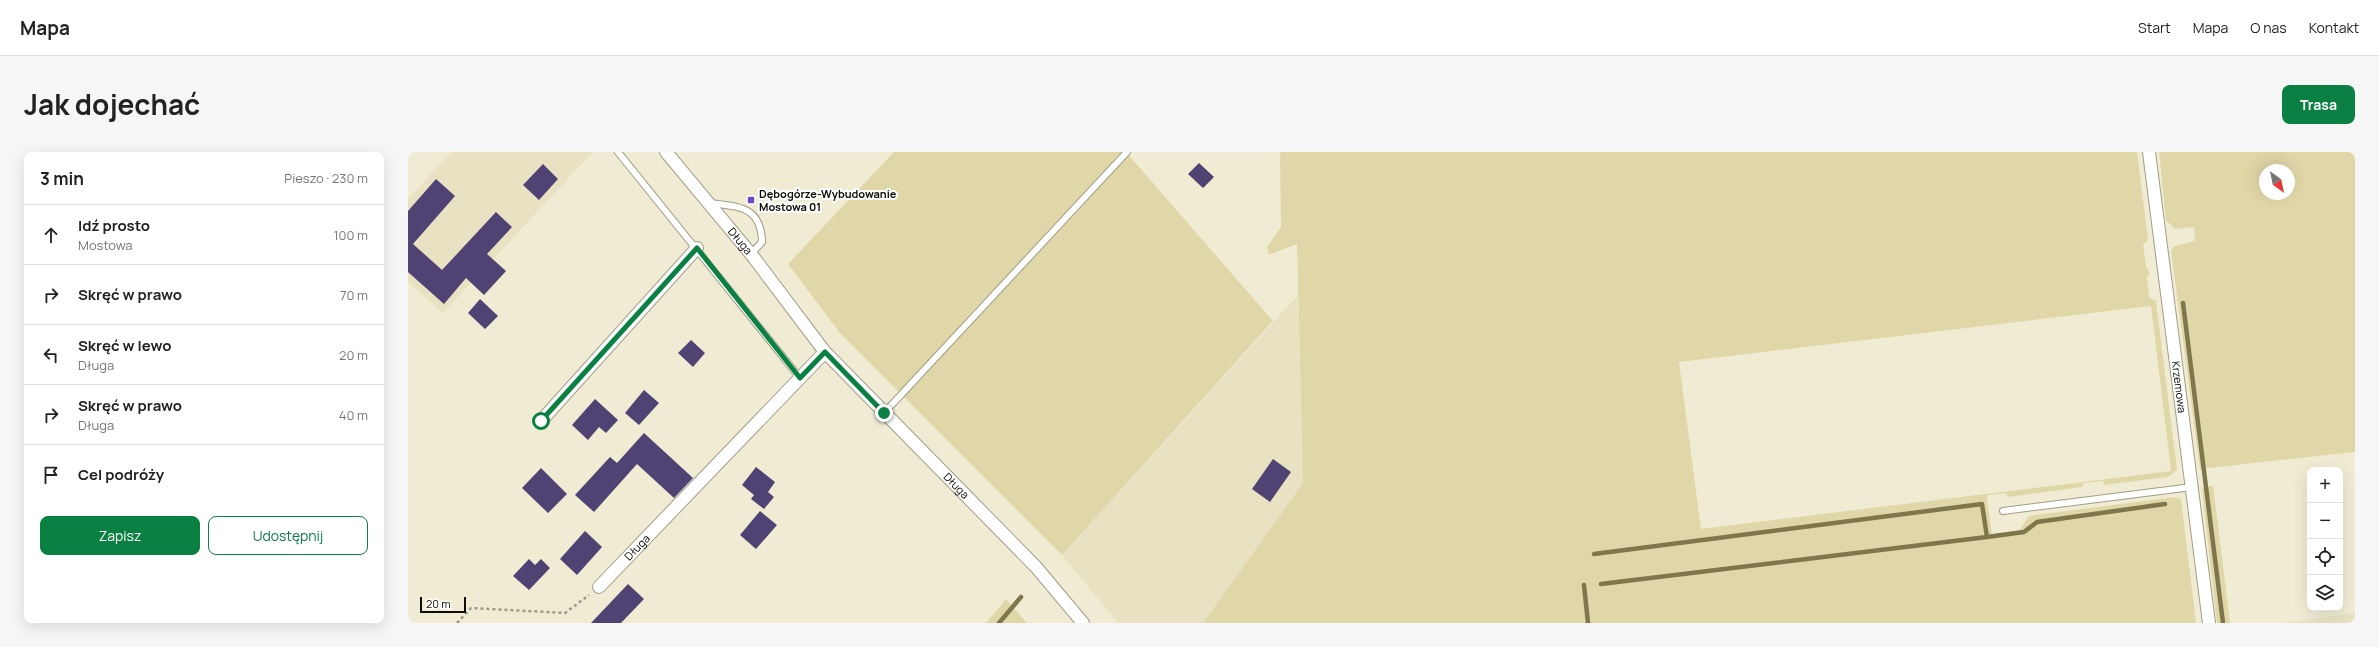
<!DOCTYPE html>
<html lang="pl">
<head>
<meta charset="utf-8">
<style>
  :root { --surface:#fff; --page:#f6f6f6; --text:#222; --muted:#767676; --line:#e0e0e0; --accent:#0b8043 }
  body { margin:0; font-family:Manrope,sans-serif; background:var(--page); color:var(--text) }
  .controls { position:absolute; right:12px; bottom:12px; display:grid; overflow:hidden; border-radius:8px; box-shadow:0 4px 16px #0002 }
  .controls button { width:36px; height:36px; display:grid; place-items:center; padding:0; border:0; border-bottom:1px solid var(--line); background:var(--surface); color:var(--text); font:20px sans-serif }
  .compass { position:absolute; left:1851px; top:12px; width:36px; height:36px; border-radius:50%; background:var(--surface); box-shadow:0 4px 16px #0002; rotate:147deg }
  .scale { position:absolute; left:12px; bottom:10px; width:46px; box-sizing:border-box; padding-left:4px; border:2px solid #0d0c05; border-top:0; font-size:11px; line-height:14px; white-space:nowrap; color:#0d0c05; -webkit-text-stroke:3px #fff; paint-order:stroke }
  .stop { position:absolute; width:12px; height:12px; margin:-9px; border:3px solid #0b8043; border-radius:50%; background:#fff }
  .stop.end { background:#0b8043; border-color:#fff; box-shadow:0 1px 4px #0008 }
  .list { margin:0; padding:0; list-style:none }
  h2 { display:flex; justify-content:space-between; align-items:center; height:52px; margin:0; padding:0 16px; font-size:17px }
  h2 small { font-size:13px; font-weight:400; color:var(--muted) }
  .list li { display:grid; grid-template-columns:26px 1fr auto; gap:12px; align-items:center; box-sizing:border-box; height:60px; padding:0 16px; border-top:1px solid var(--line) }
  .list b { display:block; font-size:15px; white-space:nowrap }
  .list p { margin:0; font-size:13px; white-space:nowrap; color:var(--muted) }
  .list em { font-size:13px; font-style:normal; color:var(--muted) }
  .actions { display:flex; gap:8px; padding:12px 16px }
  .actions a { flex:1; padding:9px 0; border:1px solid var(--accent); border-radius:8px; text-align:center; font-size:14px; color:var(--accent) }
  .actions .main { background:var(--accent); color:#fff }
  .icon { flex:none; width:22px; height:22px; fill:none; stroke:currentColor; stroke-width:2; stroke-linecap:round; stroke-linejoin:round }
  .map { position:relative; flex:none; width:1947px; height:471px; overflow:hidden; border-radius:8px }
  header { display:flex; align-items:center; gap:24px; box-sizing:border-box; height:56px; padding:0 20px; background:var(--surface); border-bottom:1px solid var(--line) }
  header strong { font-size:19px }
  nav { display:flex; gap:22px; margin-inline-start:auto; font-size:14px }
  .intro { display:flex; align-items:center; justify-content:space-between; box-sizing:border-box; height:96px; padding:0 24px }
  h1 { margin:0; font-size:28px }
  .button { padding:10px 18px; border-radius:8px; background:var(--accent); color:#fff; font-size:14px; font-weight:700 }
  main { display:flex; gap:24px; padding:0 24px }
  aside { flex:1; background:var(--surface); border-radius:8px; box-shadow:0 4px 16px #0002 }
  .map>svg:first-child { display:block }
</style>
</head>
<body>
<header>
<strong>Mapa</strong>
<nav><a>Start</a><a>Mapa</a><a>O nas</a><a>Kontakt</a></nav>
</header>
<div class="intro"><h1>Jak dojechać</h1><a class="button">Trasa</a></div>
<main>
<aside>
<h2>3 min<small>Pieszo · 230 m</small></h2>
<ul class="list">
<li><svg class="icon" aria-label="ahead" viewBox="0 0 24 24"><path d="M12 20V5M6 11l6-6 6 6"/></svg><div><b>Idź prosto</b><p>Mostowa</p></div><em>100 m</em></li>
<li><svg class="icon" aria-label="right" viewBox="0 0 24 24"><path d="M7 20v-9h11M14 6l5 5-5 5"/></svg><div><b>Skręć w prawo</b></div><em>70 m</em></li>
<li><svg class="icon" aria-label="left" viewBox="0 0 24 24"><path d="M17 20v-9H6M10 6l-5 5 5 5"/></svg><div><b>Skręć w lewo</b><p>Długa</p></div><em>20 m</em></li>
<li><svg class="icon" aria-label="right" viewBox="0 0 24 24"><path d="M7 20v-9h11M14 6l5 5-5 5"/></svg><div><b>Skręć w prawo</b><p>Długa</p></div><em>40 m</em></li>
<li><svg class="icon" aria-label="arrive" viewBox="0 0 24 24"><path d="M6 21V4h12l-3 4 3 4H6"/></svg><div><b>Cel podróży</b></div></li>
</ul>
<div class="actions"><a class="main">Zapisz</a><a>Udostępnij</a></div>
</aside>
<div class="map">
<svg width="1947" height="471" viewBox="0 0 1947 471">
  <rect width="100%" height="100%" fill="#f0ecd4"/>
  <path fill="#e8e2c3" d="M 43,0 L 185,0 L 35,161 L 0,130 L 0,47 Z
    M 890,143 L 895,331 L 795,471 L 710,471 L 654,403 Z
    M 1947,461 L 1947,471 L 1874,471 Z"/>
  <path fill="#e0d7a8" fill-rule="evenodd" d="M 486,0 L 718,0 L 865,169 L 654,403 L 432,181 L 380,112 Z
    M 872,0 L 1729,0 L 1740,87 L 1739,90 L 1735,92 L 1738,114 L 1742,121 L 1739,125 L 1741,145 L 1748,149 L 1769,318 L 1760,325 L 1696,333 L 1695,329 L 1676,331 L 1674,335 L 1601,345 L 1597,341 L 1580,343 L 1579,348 L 1584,382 L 1612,378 L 1621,364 L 1767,345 L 1773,347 L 1788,471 L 795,471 L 895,331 L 889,92 L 861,103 L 859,95 L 873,75 ZM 1743,154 L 1763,319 L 1293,377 L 1271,210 Z
    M 1751,0 L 1947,0 L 1947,300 L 1792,317 L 1763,98 L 1767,94 L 1787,89 L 1786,75 L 1767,77 L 1758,68 ZM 1857,18 L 1881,18 L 1881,42 L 1857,42 Z
    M 1805,333 L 1822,471 L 1809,471 L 1794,337 Z
    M 598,447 L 619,471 L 578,471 Z"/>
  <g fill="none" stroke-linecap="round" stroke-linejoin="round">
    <path stroke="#7f774c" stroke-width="4.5" d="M 1775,151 L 1815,471
      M 1186,402 L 1574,352 L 1579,385 L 1616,380 L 1629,370 L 1757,352
      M 1193,432 L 1579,385
      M 1176,433 L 1180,471
      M 591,471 L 613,445"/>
  </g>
  <path fill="#4e4373" d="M 791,11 L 806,25 L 795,36 L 780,22 Z
    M 135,12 L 150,27 L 131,48 L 115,33 Z
    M 28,27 L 47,44 L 5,92 L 34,118 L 88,60 L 104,75 L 79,102 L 98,119 L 76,143 L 58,126 L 36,152 L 0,120 L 0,59 Z
    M 72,147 L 90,164 L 77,177 L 60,161 Z
    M 283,188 L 297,201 L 285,215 L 270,201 Z
    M 236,238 L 251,251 L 231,273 L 217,261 Z
    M 187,247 L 210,268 L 198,281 L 191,275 L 180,288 L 164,273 Z
    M 236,281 L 285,326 L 266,346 L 229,312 L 186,360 L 167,343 L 202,305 L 209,311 Z
    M 865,307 L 883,320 L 862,350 L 844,337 Z
    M 348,315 L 367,330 L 360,340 L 366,345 L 356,357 L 343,347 L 346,343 L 334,333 Z
    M 133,316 L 159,342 L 140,361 L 114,336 Z
    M 352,359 L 369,373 L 348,397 L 332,383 Z
    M 177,379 L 194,395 L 169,423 L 152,407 Z
    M 121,407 L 127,413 L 133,407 L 142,416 L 121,438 L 105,424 Z
    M 220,432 L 236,447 L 213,471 L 183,471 Z"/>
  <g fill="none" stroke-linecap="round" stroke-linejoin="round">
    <g stroke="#a19d87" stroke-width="8">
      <path id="service" d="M 210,0 L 392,226
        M 302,51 C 331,55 353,54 354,90 L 343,102
        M 476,261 L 719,0
        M 1595,359 L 1784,335"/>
    </g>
    <g stroke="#a19d87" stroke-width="14">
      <g id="minor">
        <path id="s1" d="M 258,0 L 343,102 L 417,200 L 628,415 L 675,471"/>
        <path id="s2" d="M 1741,0 L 1801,471"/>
        <path d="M 133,269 L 289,96"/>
        <path id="s3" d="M 191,435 L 417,200"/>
      </g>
    </g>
    <path stroke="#9d9a89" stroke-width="2.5" stroke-dasharray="3 3" stroke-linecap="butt" d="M 49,471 L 63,456 L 157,461 L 181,443"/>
    <use href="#service" stroke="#fff" stroke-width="6"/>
    <use href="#minor" stroke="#fff" stroke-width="12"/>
  </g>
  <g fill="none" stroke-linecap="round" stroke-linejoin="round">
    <path stroke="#0b8043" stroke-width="5" d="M 133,269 L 289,96 L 392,226 L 417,200 L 476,261"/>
  </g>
  <rect fill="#6d48c1" stroke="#fff" stroke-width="1.5" x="339" y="44" width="8" height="8" rx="2"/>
  <g text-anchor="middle" stroke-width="4" stroke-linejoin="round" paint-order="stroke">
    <g font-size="11" font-weight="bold" fill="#0d0c05" stroke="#fff" text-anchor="start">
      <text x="351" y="46">Dębogórze-Wybudowanie<tspan x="351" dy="13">Mostowa 01</tspan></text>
    </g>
    <g font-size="11" fill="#0d0c05" stroke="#fff">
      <text dy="4" stroke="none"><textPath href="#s1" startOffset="116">Długa</textPath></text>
      <text dy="4" stroke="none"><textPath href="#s2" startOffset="237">Krzemowa</textPath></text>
      <text dy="4" stroke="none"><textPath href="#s1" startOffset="443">Długa</textPath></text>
      <text dy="4" stroke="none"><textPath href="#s3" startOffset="55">Długa</textPath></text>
    </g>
  </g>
</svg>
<div class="controls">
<button>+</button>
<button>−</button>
<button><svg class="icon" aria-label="locate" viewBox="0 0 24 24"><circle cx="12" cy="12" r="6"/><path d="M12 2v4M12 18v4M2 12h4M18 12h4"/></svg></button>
<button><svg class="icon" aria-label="layers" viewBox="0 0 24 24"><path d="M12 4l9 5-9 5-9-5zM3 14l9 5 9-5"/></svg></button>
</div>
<svg class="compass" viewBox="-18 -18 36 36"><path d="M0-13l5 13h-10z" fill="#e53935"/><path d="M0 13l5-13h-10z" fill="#767676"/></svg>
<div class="scale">20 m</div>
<div class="stop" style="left:133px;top:269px"></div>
<div class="stop end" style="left:476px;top:261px"></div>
</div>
</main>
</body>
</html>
